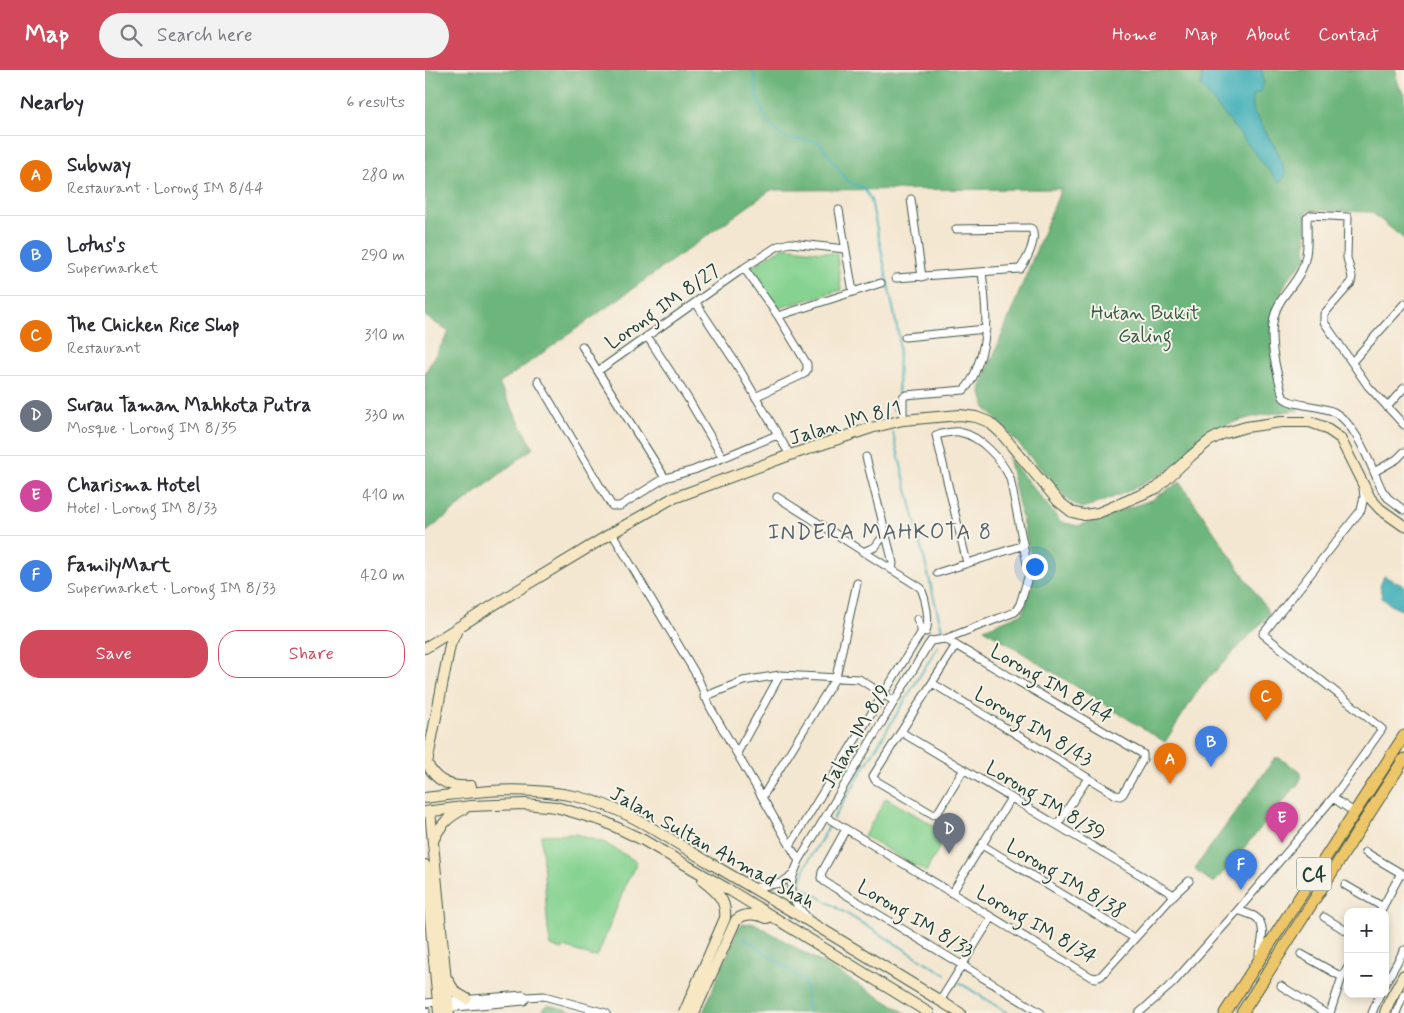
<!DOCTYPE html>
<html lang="en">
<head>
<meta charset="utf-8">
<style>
  :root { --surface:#fff; --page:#f2f2f3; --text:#2b2b33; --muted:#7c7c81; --line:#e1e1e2; --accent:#d1495b }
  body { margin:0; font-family:Mynerve,sans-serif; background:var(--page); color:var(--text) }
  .controls { position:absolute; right:15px; bottom:15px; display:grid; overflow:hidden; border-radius:10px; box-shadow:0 2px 8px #0003 }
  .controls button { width:45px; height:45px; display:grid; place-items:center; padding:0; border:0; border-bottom:1px solid var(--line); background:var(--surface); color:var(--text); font:25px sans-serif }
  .you { position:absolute; left:609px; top:496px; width:18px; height:18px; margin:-12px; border:4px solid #fff; border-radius:50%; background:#1a73e8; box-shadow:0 0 0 8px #1a73e833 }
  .badge { display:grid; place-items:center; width:32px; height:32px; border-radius:50%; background:var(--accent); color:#fff; font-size:16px; font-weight:700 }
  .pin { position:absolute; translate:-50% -41px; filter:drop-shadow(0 1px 2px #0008) }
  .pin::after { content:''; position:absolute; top:26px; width:18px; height:15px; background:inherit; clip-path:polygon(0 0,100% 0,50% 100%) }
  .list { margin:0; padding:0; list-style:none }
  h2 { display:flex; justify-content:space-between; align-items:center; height:65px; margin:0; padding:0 20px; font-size:21px }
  h2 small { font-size:16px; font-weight:400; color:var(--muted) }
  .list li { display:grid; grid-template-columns:32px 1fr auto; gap:15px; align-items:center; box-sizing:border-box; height:80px; padding:0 20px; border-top:1px solid var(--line) }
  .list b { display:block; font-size:19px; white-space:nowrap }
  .list p { margin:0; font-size:16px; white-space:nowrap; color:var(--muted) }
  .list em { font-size:16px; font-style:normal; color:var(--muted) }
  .actions { display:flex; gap:10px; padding:15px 20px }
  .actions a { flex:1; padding:11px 0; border:1px solid var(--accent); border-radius:20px; text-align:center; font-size:18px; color:var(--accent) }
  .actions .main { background:var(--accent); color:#fff }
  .icon { flex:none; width:28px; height:28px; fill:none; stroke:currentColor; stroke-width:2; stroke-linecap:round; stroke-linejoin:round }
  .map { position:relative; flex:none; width:979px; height:943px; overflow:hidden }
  header { display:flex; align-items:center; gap:30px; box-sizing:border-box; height:70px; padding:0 25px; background:var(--accent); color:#fff }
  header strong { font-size:24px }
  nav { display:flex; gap:28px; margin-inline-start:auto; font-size:18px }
  .search { width:350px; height:45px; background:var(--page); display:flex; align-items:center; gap:12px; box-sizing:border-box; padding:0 18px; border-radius:28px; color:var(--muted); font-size:19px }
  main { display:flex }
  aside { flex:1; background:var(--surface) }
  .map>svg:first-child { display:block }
</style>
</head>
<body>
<header>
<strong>Map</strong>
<div class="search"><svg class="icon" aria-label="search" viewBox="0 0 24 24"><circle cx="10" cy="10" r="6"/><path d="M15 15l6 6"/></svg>Search here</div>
<nav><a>Home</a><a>Map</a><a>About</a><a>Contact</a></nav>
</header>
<main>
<aside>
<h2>Nearby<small>6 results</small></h2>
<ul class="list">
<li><span class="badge" style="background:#e8710a">A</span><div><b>Subway</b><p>Restaurant · Lorong IM 8/44</p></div><em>280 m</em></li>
<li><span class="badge" style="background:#3f7fe0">B</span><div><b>Lotus's</b><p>Supermarket</p></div><em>290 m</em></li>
<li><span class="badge" style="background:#e8710a">C</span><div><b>The Chicken Rice Shop</b><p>Restaurant</p></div><em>310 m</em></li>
<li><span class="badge" style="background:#6b7280">D</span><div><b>Surau Taman Mahkota Putra</b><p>Mosque · Lorong IM 8/35</p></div><em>330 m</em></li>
<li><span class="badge" style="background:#d1479c">E</span><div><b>Charisma Hotel</b><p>Hotel · Lorong IM 8/33</p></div><em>410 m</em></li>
<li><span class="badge" style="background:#3f7fe0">F</span><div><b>FamilyMart</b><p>Supermarket · Lorong IM 8/33</p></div><em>420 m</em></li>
</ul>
<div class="actions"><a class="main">Save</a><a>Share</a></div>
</aside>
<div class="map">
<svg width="979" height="943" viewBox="0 0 979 943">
  <rect width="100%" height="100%" fill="#f7f3e8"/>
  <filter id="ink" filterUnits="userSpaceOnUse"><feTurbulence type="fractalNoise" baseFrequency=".02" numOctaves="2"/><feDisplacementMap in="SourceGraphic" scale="10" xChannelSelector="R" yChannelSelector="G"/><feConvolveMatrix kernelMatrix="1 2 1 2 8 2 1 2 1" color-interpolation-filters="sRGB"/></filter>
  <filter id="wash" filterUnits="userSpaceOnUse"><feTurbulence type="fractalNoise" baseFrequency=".0096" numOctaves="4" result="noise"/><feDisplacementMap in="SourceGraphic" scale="20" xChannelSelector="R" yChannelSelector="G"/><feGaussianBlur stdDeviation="1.12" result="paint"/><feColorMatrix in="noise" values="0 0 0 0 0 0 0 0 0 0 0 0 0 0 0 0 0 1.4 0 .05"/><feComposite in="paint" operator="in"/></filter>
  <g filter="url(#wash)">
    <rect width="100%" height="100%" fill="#f4e7d1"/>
    <path fill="#86d391" stroke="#528862" d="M 359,177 L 412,184 L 416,220 L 354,238 L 323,199 Z
      M 461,728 L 522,763 L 501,802 L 439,766 Z
      M 150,764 L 180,773 L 212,792 L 202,812 L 173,885 L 168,887 L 140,877 L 138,880 L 126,876 L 123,861 L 116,765 Z"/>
    <path fill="#6cb57b" stroke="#467958" d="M 0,0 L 971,0 L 972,13 L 979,24 L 979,169 L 946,142 L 882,140 L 881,188 L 862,210 L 849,240 L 846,279 L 859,331 L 874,340 C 849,343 823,346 799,356 C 779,365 765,384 748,396 C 721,415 688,429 657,438 L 644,431 L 576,354 L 560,338 L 555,319 L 636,119 L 346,120 L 74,314 L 108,378 L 0,463 L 0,303 L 24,262 L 0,246 Z
      M 583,387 L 636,452 L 653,456 L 726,430 L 755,412 L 845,544 L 776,616 L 740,672 L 559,559 L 598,543 L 610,505 Z
      M 850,688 L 854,688 L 876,702 L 876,708 L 873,714 L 790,812 L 787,812 L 771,801 L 770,798 Z
      M 327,853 L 331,854 L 481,943 L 278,943 L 314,857 L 318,854 Z
      M 123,935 L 155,943 L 117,943 L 118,939 Z"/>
    <path fill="#3daeb7" stroke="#2e7676" d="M 777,0 L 837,0 L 839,11 L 836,21 L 828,25 L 828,40 L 854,84 L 861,105 L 854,113 L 776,16 Z
      M 959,506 L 979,516 L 979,541 L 967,536 L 957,528 L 955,516 Z"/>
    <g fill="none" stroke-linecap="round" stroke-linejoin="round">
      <path stroke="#3daeb7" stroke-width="2" d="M 327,0 L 331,10 L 332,27 L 342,52 L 359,68 L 394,72 L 423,112 L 439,118 L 446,130 L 474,267 L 473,331 L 468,340
        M 468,363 L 517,560
        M 408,749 L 513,576
        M 406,753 L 381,795 L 376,814 L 378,817 L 520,904
        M 319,868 L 380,911 L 383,943
        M 535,913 L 583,943"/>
    </g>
  </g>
  <g filter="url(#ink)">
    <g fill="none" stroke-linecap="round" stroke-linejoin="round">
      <g stroke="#3f564c" stroke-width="9">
        <path id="street" d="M 486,129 L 497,207
          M 414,140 L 428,222
          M 319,198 L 353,246 L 382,294 L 382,300 L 379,304 L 330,327
          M 471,208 L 595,199 C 602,190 612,170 607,159 L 605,158 L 531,159
          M 271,233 L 312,295 L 365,385
          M 353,246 L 456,213
          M 222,266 L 262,327 L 298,388
          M 480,267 L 561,259
          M 157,276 L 240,408
          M 927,292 L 979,234
          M 173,301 L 319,198 L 353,176 L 365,173 L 420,179
          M 113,311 L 179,423 L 187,436 L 195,436 L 240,408 L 269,400 L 352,365
          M 962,337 L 979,318
          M 478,350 L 478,327 L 481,325 L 539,320 C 546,313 549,307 552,297 C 565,266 561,235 557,202
          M 979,355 L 943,316 L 899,252 L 899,244 L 926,213 L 927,207 L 922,188 L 923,147 L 886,145 L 882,148 C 882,166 884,185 876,201 C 868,218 853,228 849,247 C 843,274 852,301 858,327 C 865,336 896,335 909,342 C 932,354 946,397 957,420 L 963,428 L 979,440
          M 441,387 L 468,493 L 467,500
          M 949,402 L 972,389 L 979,382
          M 352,427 L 496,518 C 501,530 505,549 501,562
          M 187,463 L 272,606 L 285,637 L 374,791
          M 438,482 L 450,477 L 460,464
          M 512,503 L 599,475
          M 531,575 L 448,706 L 450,710 L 509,745 L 512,744 L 539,699
          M 507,613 L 691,725 L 695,726 L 698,724 L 718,689 L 718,684 L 520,569
          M 279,627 L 318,611 L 355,605 L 434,609 L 469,631
          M 476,662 L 749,825
          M 312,683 L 355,605
          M 338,726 L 411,607 L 432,513
          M 908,728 L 929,742
          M 401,747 L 666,907 L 671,908 L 676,906 L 749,825 L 764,811
          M 632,755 L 663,708
          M 421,759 L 397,802 L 396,808 L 400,812 L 616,943
          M 366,774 L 496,563 L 496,558 L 492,549
          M 557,775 L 709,868
          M 940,782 L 979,805
          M 920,815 L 958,837
          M 327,818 L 356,813 L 368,805
          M 527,823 L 586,728
          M 813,840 C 818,842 824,844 829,846 C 842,853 837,872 834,884
          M 955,842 L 976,803
          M 382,847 C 362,826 362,817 374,791 L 503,575 L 506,571 L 520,569 L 590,542 L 595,534 L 604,504 L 585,408 C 576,389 556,366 534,362 C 527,361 518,364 511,365 L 542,493
          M 899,847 L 923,862
          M 876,884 L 917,907
          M 960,914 L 979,880
          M 856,916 L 900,943
          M 515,931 L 567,847
          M 0,933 L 98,925 L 102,927 L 119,926 L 181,943
          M 20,938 L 99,931 L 102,927
          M 1,941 L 1,943
          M 714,943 L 748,913 L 813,840 L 908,728 L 957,659 L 838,564 L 936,440 L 939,427 L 938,418
          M 905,943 L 917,907 L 923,897
          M 947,943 L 955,924
          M 971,943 L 979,924"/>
      </g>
      <g stroke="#3f564c" stroke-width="12">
        <path id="secondary" d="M 33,558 L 25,575 L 2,693 C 10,711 26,718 46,716
          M 0,578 L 88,523 L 187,463 L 246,429 L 365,385 L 446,358 L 478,350 L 535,345 L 551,347 L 564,352 L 575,362 L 633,431 L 647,442 L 659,445 L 673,443 L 732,418 L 766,386 L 784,371 L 797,364 L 821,357 L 856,352 L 885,352 L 899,357 L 915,368 L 945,428 L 955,439 L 979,456
          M 0,728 C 53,721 100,715 154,727 C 202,738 243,769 285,793 C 369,842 452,892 535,943
          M 5,741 L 24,943
          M 0,742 L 46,736 L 100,734 L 131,737 L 178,751 L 218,770 L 306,821 L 504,943
          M 8,771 C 15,755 23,747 39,739
          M 0,795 L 14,943
          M 22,909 L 30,922 L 42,929
          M 259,943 L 300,848 C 302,830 291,821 278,811
          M 269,943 L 311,850 C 321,842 331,844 342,848
          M 960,943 L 964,932 L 979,905"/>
      </g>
      <g stroke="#3f564c" stroke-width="13">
        <path id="primary" d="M 800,943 L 979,666
          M 817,943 L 979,689"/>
      </g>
      <use href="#street" stroke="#fff" stroke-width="7"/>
      <use href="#secondary" stroke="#f7e8c3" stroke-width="10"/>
      <use href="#primary" stroke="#ecc669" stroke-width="11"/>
    </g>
  </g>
  <g text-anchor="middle" stroke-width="4" stroke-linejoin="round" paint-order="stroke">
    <rect fill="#f7f3e8" stroke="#60746a" stroke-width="1" x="871.5" y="787.5" width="35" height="33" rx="4"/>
    <g font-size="19" font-weight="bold" fill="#1f3d34">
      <text x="889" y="811">C4</text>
    </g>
    <g font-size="20" fill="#1f3d34" stroke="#f7f3e8">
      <text transform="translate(237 236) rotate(-35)" y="7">Lorong IM 8/27</text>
      <text transform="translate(420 352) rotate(-16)" y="7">Jalan IM 8/1</text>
      <text transform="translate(627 613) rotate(30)" y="7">Lorong IM 8/44</text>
      <text transform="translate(609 656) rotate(31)" y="7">Lorong IM 8/43</text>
      <text transform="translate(430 666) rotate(-60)" y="7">Jalan IM 8/9</text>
      <text transform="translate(621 730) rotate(31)" y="7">Lorong IM 8/39</text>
      <text transform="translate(288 777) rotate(29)" y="7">Jalan Sultan Ahmad Shah</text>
      <text transform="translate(641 808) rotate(31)" y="7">Lorong IM 8/38</text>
      <text transform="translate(491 848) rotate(31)" y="7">Lorong IM 8/33</text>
      <text transform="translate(612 854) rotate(30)" y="7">Lorong IM 8/34</text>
    </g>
    <g font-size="20" fill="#345b47" stroke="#f7f3e8">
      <text x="720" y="249">Hutan Bukit<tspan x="720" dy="23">Galing</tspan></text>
    </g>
    <g font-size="22" letter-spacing="1" fill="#58646d" stroke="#f7f3e8">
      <text x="455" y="469">INDERA MAHKOTA 8</text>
    </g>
  </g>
</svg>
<div class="controls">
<button>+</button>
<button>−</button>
</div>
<div class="you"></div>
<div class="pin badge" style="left:745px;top:714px;background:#e8710a">A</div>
<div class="pin badge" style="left:786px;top:697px;background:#3f7fe0">B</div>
<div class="pin badge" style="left:841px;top:651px;background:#e8710a">C</div>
<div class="pin badge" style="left:524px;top:784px;background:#6b7280">D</div>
<div class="pin badge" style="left:857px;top:773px;background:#d1479c">E</div>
<div class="pin badge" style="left:816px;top:820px;background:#3f7fe0">F</div>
</div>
</main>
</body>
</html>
